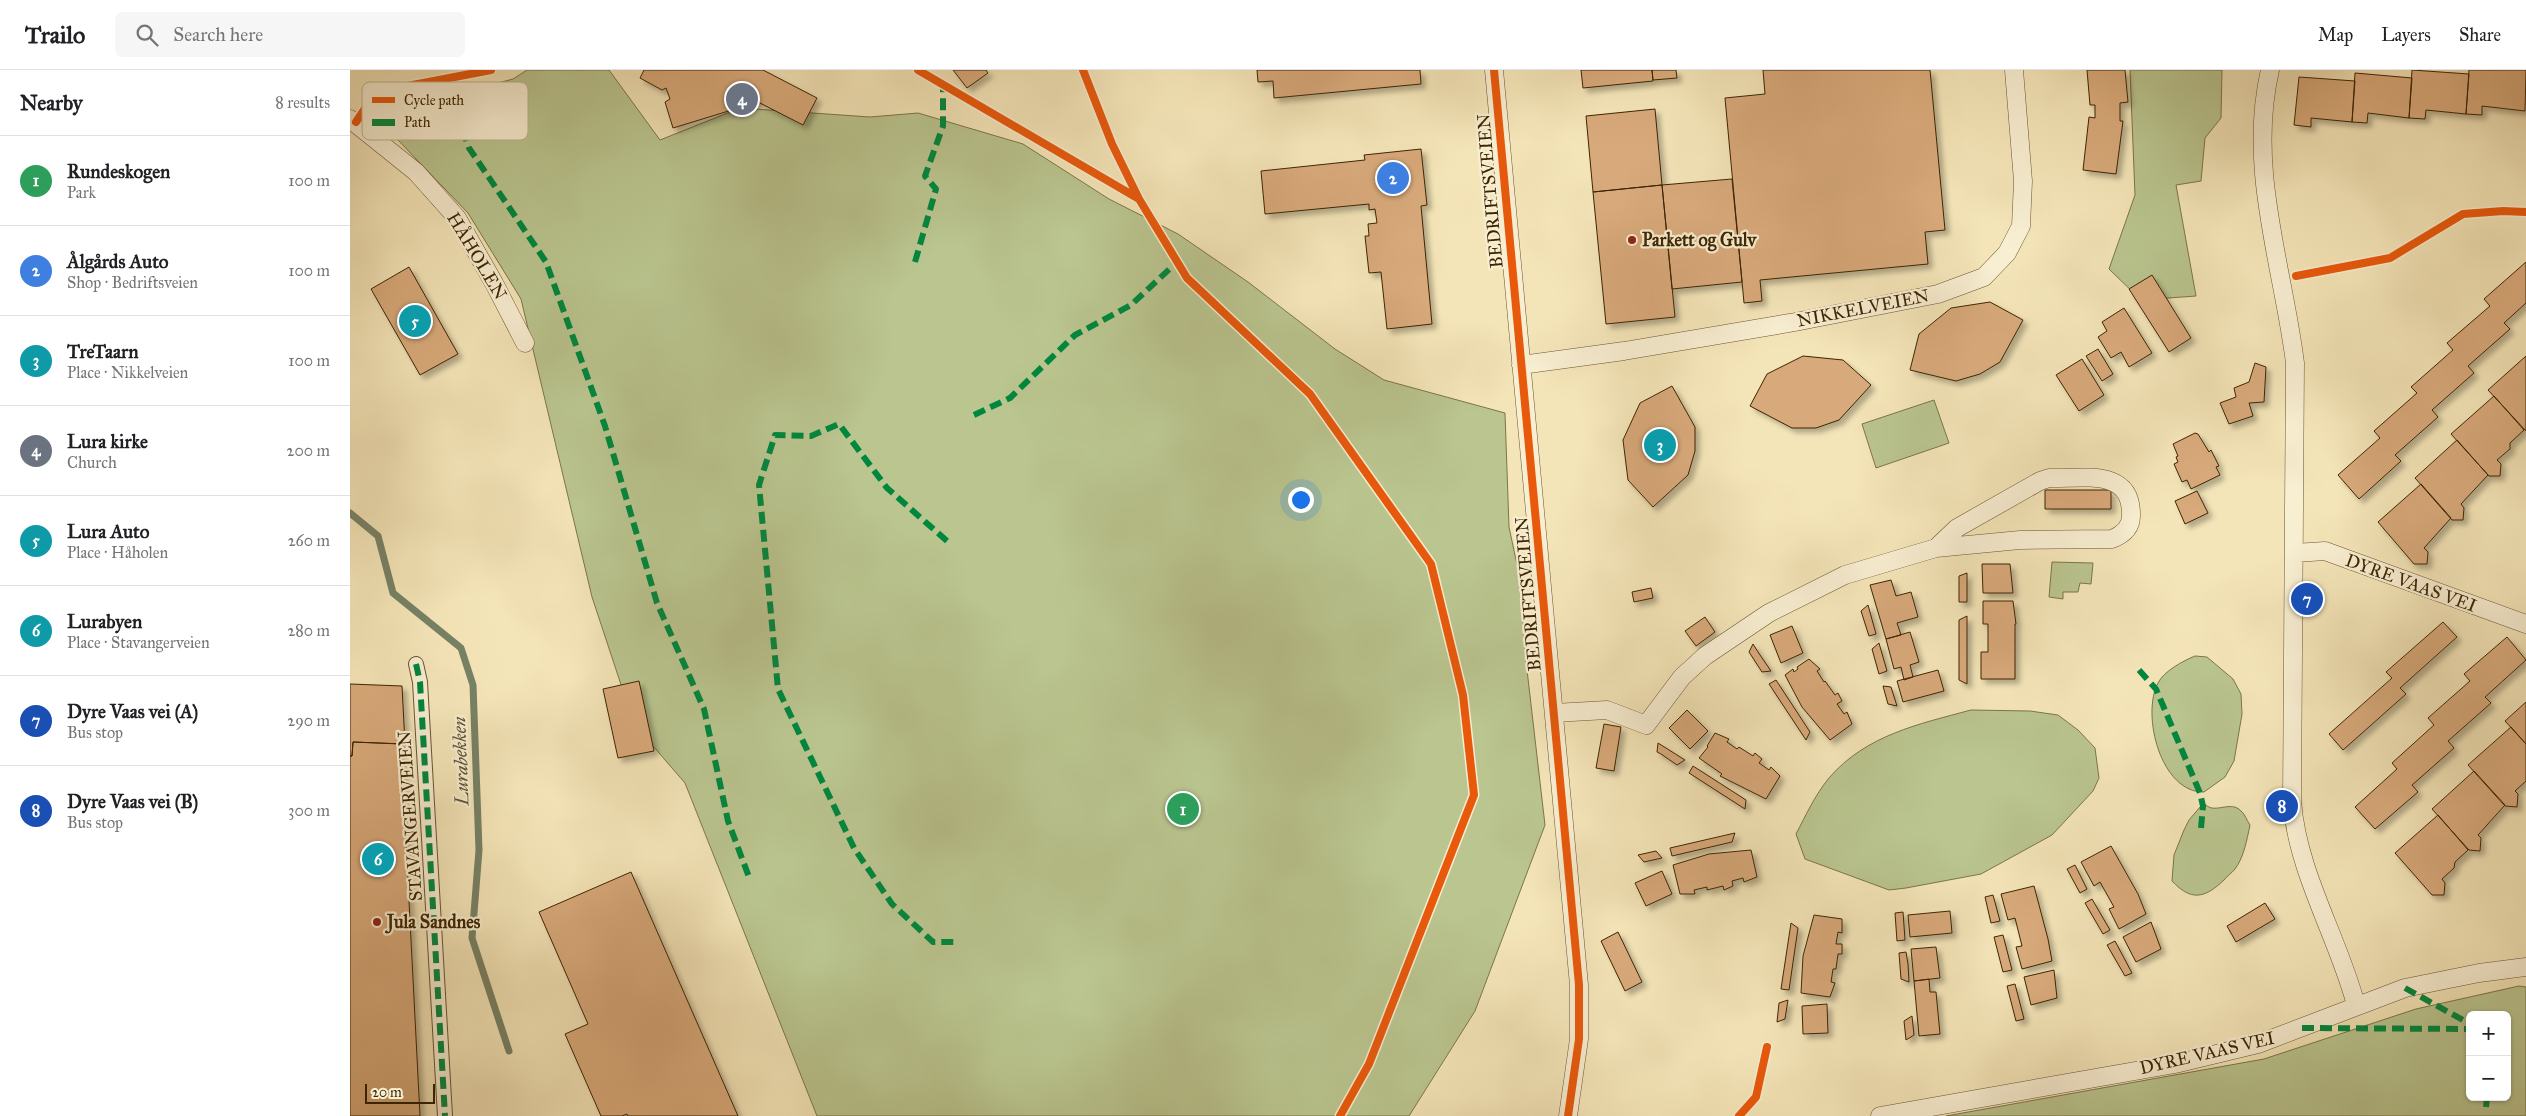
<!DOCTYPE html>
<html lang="en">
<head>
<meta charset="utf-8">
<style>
  :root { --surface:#fff; --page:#f6f6f6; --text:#202124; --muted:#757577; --line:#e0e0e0; --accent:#111827 }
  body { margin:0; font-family:"IM FELL Great Primer",serif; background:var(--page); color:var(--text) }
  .controls { position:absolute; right:15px; bottom:15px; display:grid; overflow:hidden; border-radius:8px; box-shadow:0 1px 4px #0004 }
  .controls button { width:45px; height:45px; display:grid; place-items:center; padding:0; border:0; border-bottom:1px solid var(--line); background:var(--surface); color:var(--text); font:25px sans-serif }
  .scale { position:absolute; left:15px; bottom:12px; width:70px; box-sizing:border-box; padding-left:5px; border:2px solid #3d2502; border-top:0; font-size:14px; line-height:18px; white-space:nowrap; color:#3d2502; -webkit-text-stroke:4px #f8eed1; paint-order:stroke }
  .you { position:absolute; left:950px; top:429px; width:18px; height:18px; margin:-12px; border:4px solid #fff; border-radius:50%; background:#1a73e8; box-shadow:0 0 0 8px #1a73e833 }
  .badge { display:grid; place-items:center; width:32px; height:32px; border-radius:50%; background:var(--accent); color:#fff; font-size:16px; font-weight:700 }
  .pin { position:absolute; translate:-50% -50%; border:2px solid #fff; box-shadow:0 1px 5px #0006 }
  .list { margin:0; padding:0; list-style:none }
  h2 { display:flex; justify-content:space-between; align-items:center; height:65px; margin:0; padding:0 20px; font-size:21px }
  h2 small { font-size:16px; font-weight:400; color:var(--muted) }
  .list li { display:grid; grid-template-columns:32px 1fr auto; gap:15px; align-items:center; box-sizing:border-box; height:90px; padding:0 20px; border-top:1px solid var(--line) }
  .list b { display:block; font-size:19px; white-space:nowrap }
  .list p { margin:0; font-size:16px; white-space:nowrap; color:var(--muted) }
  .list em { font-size:16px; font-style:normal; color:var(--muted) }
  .icon { flex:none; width:28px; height:28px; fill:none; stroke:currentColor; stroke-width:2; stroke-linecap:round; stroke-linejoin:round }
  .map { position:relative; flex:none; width:2176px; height:1046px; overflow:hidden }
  header { display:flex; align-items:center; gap:30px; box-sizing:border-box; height:70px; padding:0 25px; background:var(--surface); border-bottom:1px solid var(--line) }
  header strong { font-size:24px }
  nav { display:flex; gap:28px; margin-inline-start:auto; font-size:18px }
  .search { width:350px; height:45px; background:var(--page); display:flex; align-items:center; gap:12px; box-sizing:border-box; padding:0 18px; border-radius:8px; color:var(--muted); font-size:19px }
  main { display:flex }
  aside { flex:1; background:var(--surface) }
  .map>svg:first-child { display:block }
</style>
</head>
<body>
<header>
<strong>Trailo</strong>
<div class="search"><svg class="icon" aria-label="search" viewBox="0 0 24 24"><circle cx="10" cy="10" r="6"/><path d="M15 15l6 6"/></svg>Search here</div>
<nav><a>Map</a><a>Layers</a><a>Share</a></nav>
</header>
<main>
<aside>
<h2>Nearby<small>8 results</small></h2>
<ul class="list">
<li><span class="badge" style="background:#2e9e5b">1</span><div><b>Rundeskogen</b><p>Park</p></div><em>100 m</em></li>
<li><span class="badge" style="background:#3f7fe0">2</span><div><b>Ålgårds Auto</b><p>Shop · Bedriftsveien</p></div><em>100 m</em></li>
<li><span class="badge" style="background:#0f9aa8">3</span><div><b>TreTaarn</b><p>Place · Nikkelveien</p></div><em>100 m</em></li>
<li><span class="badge" style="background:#6b7280">4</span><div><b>Lura kirke</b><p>Church</p></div><em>200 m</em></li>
<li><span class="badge" style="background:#0f9aa8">5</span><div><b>Lura Auto</b><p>Place · Håholen</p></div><em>260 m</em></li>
<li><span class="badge" style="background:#0f9aa8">6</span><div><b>Lurabyen</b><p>Place · Stavangerveien</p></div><em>280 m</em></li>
<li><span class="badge" style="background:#1a4fb4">7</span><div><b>Dyre Vaas vei (A)</b><p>Bus stop</p></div><em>290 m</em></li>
<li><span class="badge" style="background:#1a4fb4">8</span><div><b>Dyre Vaas vei (B)</b><p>Bus stop</p></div><em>300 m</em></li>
</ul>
</aside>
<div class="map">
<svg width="2176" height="1046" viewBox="0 0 2176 1046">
  <defs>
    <filter id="shadow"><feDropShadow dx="4.5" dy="4.5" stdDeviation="2.5" flood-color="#0004"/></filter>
  </defs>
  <rect width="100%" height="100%" fill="#f4e5b8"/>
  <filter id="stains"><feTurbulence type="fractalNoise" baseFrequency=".004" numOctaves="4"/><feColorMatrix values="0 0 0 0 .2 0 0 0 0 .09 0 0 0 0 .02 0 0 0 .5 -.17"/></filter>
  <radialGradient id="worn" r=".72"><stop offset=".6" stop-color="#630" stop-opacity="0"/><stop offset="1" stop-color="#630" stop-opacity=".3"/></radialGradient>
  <path fill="#bac58f" stroke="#7c7548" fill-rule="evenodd" d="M 177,0 L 259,0 L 310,70 L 390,38 L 520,47 L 568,43 L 673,74 L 759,129 L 828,164 L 898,212 L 985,279 L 1034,310 L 1155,343 L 1159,457 L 1172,518 L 1174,574 L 1195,755 L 1125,941 L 1059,1046 L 467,1046 L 335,713 L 284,654 L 242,527 L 171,229 L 118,143 L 47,69 L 111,23 L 163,9 Z
    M 1780,0 L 1872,0 L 1871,48 L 1855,68 L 1851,111 L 1826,115 L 1846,226 L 1791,230 L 1759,199 L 1785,125 Z
    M 1584,330 L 1599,373 L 1526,398 L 1512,354 Z
    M 1702,492 L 1743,493 L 1741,514 L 1730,513 L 1728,522 L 1713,522 L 1713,529 L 1699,527 Z
    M 1845,586 L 1857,587 L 1883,609 L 1891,624 L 1892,644 L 1884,691 L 1875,707 L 1854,722 C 1811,723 1791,645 1808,613 C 1814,601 1833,591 1845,586 Z
    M 1621,640 L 1680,641 L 1708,645 L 1728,660 L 1745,678 L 1749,708 L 1743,721 L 1702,765 L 1631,804 L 1556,818 L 1539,820 L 1455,789 L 1446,764 C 1456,745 1465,725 1479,708 C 1516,665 1569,654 1621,640 Z
    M 1856,735 C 1865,744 1881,730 1891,741 C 1895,744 1897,751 1900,755 C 1897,769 1894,787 1885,799 C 1882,803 1877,806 1874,810 C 1854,829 1841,831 1822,811 L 1824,785 L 1834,760 L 1839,750 L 1850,737 Z
    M 2169,916 L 2176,917 L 2176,1046 L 1596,1046 L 1914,989 L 2066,939 ZM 2120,945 L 2157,945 L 2157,1027 L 2120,1027 Z"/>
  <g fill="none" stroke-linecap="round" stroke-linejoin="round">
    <path stroke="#778266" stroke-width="7" d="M 0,443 L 28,466 L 43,523 L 111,578 L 123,615 L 129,780 L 122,868 L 159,981"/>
  </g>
  <path fill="#d8a97a" stroke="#3d2502" filter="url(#shadow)" d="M 294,0 L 413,0 L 467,28 L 453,55 L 408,32 L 323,58 L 315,32 L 320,29 L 316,18 L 312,20 L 290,8 Z
    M 603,0 L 636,0 L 638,3 L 617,18 Z
    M 907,0 L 1070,0 L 1071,14 L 924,28 L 923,11 L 908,12 Z
    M 1231,0 L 1302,0 L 1303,11 L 1233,18 Z
    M 1302,0 L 1326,0 L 1327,8 L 1303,10 Z
    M 1413,0 L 1580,0 L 1595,160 L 1575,162 L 1578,194 L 1410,210 L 1412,231 L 1394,233 L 1375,28 L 1415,24 Z
    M 1737,0 L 1775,0 L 1778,32 L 1770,33 L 1770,51 L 1773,51 L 1766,104 L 1733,100 L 1739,47 L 1745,48 L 1745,35 L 1740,35 Z
    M 2062,0 L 2119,4 L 2116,44 L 2076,40 L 2075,49 L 2059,48 Z
    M 2119,0 L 2176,0 L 2175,41 L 2132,36 L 2132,45 L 2116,44 Z
    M 2005,3 L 2062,8 L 2059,48 L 2018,43 L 2017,53 L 2002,52 Z
    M 1949,7 L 2005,11 L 2002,52 L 1961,48 L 1961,57 L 1944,55 Z
    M 1305,39 L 1312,115 L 1243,122 L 1236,46 Z
    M 1071,79 L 1077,135 L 1071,136 L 1082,254 L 1037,259 L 1031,202 L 1019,203 L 1015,166 L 1019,166 L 1018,154 L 1027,153 L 1025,139 L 1019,140 L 1019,134 L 915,144 L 911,101 L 1015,90 L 1014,85 Z
    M 1382,109 L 1392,212 L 1322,219 L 1312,115 Z
    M 1312,115 L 1325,247 L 1256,254 L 1243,122 Z
    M 2176,192 L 2176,233 L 2154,253 L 2160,259 L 2118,296 L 2124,303 L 2082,340 L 2088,347 L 2045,385 L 2051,391 L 2009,429 L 1988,405 L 2030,368 L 2024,361 L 2067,323 L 2061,317 L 2103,280 L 2097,273 L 2140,236 L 2134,229 Z
    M 59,197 L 108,284 L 70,305 L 21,219 Z
    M 1802,205 L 1841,268 L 1819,282 L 1779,219 Z
    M 1640,232 L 1673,250 L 1650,292 L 1630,304 L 1606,311 L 1560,300 L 1569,264 L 1601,238 Z
    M 1774,238 L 1802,283 L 1779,297 L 1771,282 L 1761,288 L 1748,267 L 1757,261 L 1752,252 Z
    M 1748,279 L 1763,304 L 1752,311 L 1736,286 Z
    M 1453,286 L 1493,290 L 1521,315 L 1489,350 L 1466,358 L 1442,358 L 1400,336 L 1417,304 Z
    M 2176,286 L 2176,361 L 2138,320 Z
    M 1732,289 L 1754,325 L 1729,341 L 1706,305 Z
    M 1905,293 L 1916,297 L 1914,332 L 1899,333 L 1903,346 L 1879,354 L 1870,333 L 1886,327 L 1884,318 L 1899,312 Z
    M 1322,316 L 1345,357 L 1345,381 L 1338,405 L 1303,437 L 1278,410 L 1273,370 L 1290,333 Z
    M 2144,326 L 2174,360 L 2160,373 L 2160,379 L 2147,390 L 2151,394 L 2150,406 L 2139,406 L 2101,364 Z
    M 1845,363 L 1848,364 L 1859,382 L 1861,380 L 1869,396 L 1866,397 L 1870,405 L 1841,419 L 1837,410 L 1832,412 L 1824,394 L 1828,392 L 1826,387 L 1828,386 L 1823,374 Z
    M 2107,370 L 2138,405 L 2111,434 L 2114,438 L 2113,450 L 2102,450 L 2065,408 Z
    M 2071,414 L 2101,448 L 2074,478 L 2078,482 L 2077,494 L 2064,494 L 2028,452 Z
    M 1695,420 L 1761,420 L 1761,439 L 1695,439 Z
    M 1847,421 L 1858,443 L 1835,454 L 1825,431 Z
    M 1632,494 L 1660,494 L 1663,523 L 1633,523 Z
    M 1617,503 L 1617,532 L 1609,532 L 1609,506 Z
    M 1541,510 L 1546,526 L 1561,522 L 1568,547 L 1547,553 L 1551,565 L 1536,569 L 1520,515 Z
    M 1301,518 L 1303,528 L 1284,532 L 1282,522 Z
    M 1633,531 L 1663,531 L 1666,554 L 1665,554 L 1665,609 L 1631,609 L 1631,582 L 1638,582 L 1638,554 L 1633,554 Z
    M 1518,535 L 1526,564 L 1519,566 L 1511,541 Z
    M 1617,546 L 1617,614 L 1609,610 L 1609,550 Z
    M 1355,547 L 1365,562 L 1346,576 L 1335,561 Z
    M 2093,552 L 2107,567 L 2050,618 L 2056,624 L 1993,680 L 1979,664 L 2042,608 L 2036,602 Z
    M 1442,556 L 1453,583 L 1431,593 L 1420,565 Z
    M 1560,562 L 1569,592 L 1560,595 L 1563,607 L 1554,610 L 1551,597 L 1544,599 L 1536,569 Z
    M 2157,567 L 2176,590 L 2135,627 L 2141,633 L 2098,671 L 2104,678 L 2062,715 L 2068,722 L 2025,759 L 2005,737 L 2047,699 L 2042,693 L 2084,655 L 2078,648 L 2120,611 L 2114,604 Z
    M 1529,573 L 1537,601 L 1529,604 L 1522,579 Z
    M 1403,574 L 1410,585 L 1421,601 L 1412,602 L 1399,582 Z
    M 1459,589 L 1470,599 L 1467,601 L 1474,612 L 1475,611 L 1485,625 L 1488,623 L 1492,631 L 1487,634 L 1494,644 L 1497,642 L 1502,654 L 1480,670 L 1452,637 L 1435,605 L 1443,599 L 1444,602 L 1448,599 L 1447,597 Z
    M 1588,600 L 1594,621 L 1553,632 L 1547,611 Z
    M 1426,610 L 1460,662 L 1456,670 L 1419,614 Z
    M 289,611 L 304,681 L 268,688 L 253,619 Z
    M 0,614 L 52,616 L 55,674 L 3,672 L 2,686 L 0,686 Z
    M 1533,616 L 1541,617 L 1547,636 L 1538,634 Z
    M 2176,632 L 2176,674 L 2155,651 Z
    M 1337,640 L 1358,661 L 1340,679 L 1319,658 Z
    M 1254,654 L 1271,657 L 1264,701 L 1246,698 Z
    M 2161,657 L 2176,674 L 2176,711 L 2165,721 L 2168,724 L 2167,737 L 2155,736 L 2118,695 Z
    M 1365,663 L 1379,669 L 1377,672 L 1387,679 L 1389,677 L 1403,686 L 1405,683 L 1412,689 L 1409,693 L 1419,700 L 1421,697 L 1430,706 L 1416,729 L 1370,706 L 1372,704 L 1349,688 L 1358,677 L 1357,676 Z
    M 3,672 L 51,674 L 70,1046 L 0,1046 L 0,686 L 2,686 Z
    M 1308,673 L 1335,690 L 1327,695 L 1311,684 L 1307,682 Z
    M 1343,696 L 1396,730 L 1395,739 L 1339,703 Z
    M 2124,701 L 2155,735 L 2128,765 L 2131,768 L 2130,781 L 2119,780 L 2082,739 Z
    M 2088,745 L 2118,780 L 2105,792 L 2104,798 L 2092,809 L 2095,813 L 2094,825 L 2082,825 L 2045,783 Z
    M 1385,763 L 1382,772 L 1322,786 L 1320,778 Z
    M 1761,776 L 1788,824 L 1796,844 L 1769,859 L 1759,839 L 1764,837 L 1750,812 L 1744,816 L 1731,792 Z
    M 1401,780 L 1407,807 L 1394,812 L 1393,808 L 1382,811 L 1383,816 L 1374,820 L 1373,816 L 1357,820 L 1357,817 L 1344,820 L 1345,824 L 1330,824 L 1323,795 L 1359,784 Z
    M 1306,781 L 1312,788 L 1294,792 L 1288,785 Z
    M 1725,795 L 1737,819 L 1730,823 L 1717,799 Z
    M 1312,801 L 1322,824 L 1296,836 L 1285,813 Z
    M 281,802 L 388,1046 L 278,1046 L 277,1044 L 272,1046 L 251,1046 L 215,964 L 238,954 L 189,842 Z
    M 1684,816 L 1698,869 L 1702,891 L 1672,899 L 1666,877 L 1672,876 L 1665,848 L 1658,850 L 1651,824 Z
    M 1643,825 L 1650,851 L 1641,853 L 1635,827 Z
    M 1742,829 L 1760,860 L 1753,864 L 1735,833 Z
    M 1915,833 L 1925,849 L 1886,872 L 1877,856 Z
    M 1600,841 L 1602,863 L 1560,867 L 1558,845 Z
    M 1553,842 L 1555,870 L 1547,871 L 1545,843 Z
    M 1464,845 L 1492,849 L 1492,863 L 1488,862 L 1486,874 L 1492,874 L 1492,884 L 1488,884 L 1486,899 L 1483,899 L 1481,912 L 1485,913 L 1480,927 L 1451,923 L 1453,886 Z
    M 1801,852 L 1811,879 L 1786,892 L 1773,867 Z
    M 1441,853 L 1448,858 L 1439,920 L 1431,919 Z
    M 1268,862 L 1292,912 L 1275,921 L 1251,871 Z
    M 1653,865 L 1662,900 L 1653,902 L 1644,867 Z
    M 1765,871 L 1782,903 L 1775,906 L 1757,875 Z
    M 1586,877 L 1590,908 L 1564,911 L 1561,879 Z
    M 1556,882 L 1558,894 L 1559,912 L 1551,909 L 1549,883 Z
    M 1704,900 L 1707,928 L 1681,935 L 1674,907 Z
    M 1579,909 L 1580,922 L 1586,922 L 1590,964 L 1569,966 L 1564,911 Z
    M 1665,914 L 1674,949 L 1666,951 L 1657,916 Z
    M 1438,930 L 1435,949 L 1427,952 L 1429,933 Z
    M 1477,934 L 1478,963 L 1453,964 L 1452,936 Z
    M 1562,946 L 1564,965 L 1556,970 L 1554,951 Z"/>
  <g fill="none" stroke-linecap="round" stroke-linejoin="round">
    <g stroke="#6b5530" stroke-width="16">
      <path id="pedestrian" d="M 66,594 L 70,612 L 95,1046"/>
    </g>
    <g stroke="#6b5530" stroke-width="19">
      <path id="minor" d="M 1144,0 L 1229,915 L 1229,969 L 1218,1046
        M 1920,0 C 1897,99 1933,196 1945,293 L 1942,731 C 1947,802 1988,867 2006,935
        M 0,49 L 66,102 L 107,148 L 144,213 L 175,273
        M 1171,295 L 1274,281 L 1445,252 L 1588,224 L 1634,207 L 1657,183 L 1671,156 L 1673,111 L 1664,0
        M 1945,483 L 1975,481 L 2176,554
        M 1204,643 L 1257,640 L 1296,655 L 1332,607 L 1355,586 L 1419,543 L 1495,505 L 1586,478 L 1670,470 L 1762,469 C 1772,465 1781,458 1781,446 C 1782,397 1733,409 1699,408 L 1690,411 L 1607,458 L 1586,478
        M 1530,1046 L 1825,994 L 1908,974 L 2055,918 L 2129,903 L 2176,897"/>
    </g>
    <use href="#pedestrian" stroke="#f8eed1" stroke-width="14"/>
    <use href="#minor" stroke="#f8eed1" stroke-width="18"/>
    <path stroke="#00873e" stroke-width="6" stroke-dasharray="12 6" stroke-linecap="butt" d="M 94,9 L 119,78 L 196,192 L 255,356 L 307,533 L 354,639 L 378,751 L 399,807
      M 565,192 L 586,119 L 575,106 L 593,56 L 593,15
      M 624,345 L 660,328 L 725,265 L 781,235 L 827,192
      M 597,471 L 537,418 L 489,354 L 461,366 L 425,365 L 409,415 L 428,619 L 504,778 L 542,834 L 583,872 L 606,872
      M 66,594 L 70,612 L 95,1046
      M 1789,600 L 1806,619 L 1850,723 L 1853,736 L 1851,758
      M 2055,918 L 2120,954
      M 1952,958 L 2120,959
      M 2136,1037 L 2137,1027"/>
    <g stroke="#f8eed1" stroke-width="11">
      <path id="cycleway" d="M 568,0 L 789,129
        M 733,0 L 762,74 L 789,129 L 837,208 L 960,324 L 1081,494 L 1113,625 L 1124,725 L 1019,994 L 990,1046
        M 1144,0 L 1229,915 L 1229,969 L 1218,1046
        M 6,52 L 26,22 L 141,0
        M 1946,206 L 2040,188 L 2113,144 L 2153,141 L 2176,142
        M 1389,1046 L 1406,1027 L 1417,977"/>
    </g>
    <use href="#cycleway" stroke="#e8590c" stroke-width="8"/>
  </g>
  <g fill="#8f2418" stroke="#f8eed1" stroke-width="2">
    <circle cx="1282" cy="170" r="5"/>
    <circle cx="27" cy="852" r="5"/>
  </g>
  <g text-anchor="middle" stroke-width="4.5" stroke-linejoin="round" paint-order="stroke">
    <g font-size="18" fill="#3d2502" stroke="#f8eed1">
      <text transform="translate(1140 121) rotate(-95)" y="6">BEDRIFTSVEIEN</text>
      <text transform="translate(127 186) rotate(59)" y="6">HÅHOLEN</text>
      <text transform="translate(1513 238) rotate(-11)" y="6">NIKKELVEIEN</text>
      <text transform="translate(2061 513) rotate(20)" y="6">DYRE VAAS VEI</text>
      <text transform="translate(1178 524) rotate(-95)" y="6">BEDRIFTSVEIEN</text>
      <text transform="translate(60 746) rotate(-94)" y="6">STAVANGERVEIEN</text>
      <text transform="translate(1857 983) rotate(-13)" y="6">DYRE VAAS VEI</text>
    </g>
    <g font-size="18" font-weight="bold" fill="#3d2502" stroke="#f8eed1" text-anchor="start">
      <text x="1292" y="176">Parkett og Gulv</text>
      <text x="37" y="858">Jula Sandnes</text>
    </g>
    <g font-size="19" font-style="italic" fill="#5a5434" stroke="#f8eed1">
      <text transform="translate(110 691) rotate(-92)" y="7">Lurabekken</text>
    </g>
  </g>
  <rect x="12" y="12" width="166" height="58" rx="8" fill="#f8eed1" stroke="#c0b293" stroke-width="1"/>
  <rect x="22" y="27" width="23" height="6" fill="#e8590c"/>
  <rect x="22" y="49" width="23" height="7" fill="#00873e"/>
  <g font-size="14" fill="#3d2502">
    <text x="54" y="35">Cycle path</text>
    <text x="54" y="57">Path</text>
  </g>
  <rect width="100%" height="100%" filter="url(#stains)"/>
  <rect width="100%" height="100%" fill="url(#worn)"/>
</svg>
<div class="controls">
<button>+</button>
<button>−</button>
</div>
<div class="scale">20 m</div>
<div class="you"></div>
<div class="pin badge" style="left:833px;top:739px;background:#2e9e5b">1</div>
<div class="pin badge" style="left:1043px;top:108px;background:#3f7fe0">2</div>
<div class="pin badge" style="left:1310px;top:375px;background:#0f9aa8">3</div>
<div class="pin badge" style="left:392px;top:29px;background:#6b7280">4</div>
<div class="pin badge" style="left:65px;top:251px;background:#0f9aa8">5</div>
<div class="pin badge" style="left:28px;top:789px;background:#0f9aa8">6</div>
<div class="pin badge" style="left:1957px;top:529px;background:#1a4fb4">7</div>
<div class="pin badge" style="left:1932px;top:736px;background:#1a4fb4">8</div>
</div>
</main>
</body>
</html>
